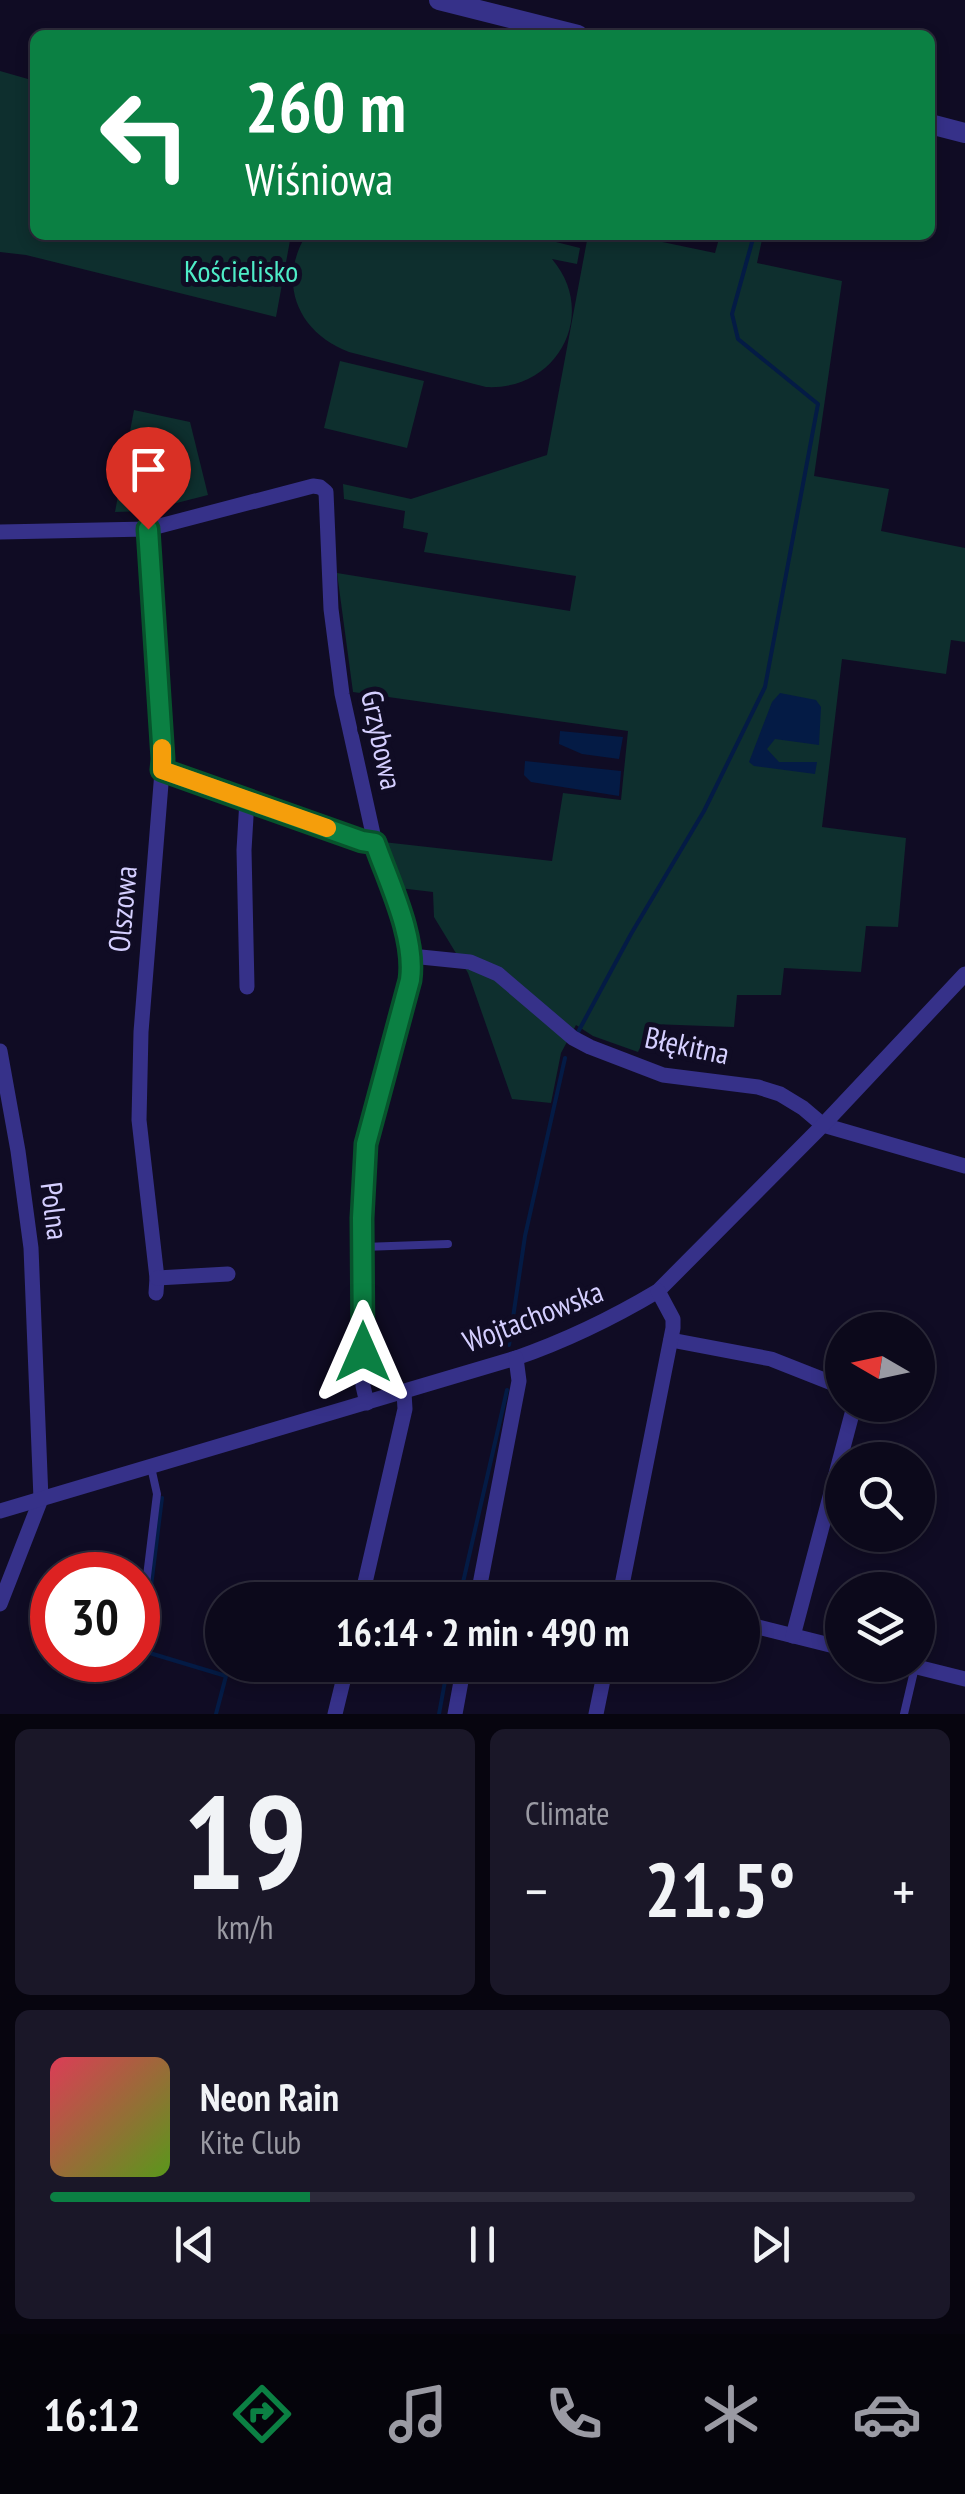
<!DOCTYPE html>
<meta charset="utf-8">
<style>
:root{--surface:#0c091b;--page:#1a1728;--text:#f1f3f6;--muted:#9a9aa3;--line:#2c2a3a;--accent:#0b8043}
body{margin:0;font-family:"PT Sans Narrow",sans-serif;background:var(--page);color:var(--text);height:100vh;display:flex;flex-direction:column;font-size:38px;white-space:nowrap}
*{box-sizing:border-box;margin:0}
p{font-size:32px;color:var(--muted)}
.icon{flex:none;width:55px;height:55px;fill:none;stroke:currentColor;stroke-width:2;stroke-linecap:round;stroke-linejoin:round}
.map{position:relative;height:1714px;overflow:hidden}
.panel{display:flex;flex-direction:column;gap:15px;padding:15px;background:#07050f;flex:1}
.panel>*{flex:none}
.guide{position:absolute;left:30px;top:30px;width:905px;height:210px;border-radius:15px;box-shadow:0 5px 15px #0003,0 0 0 2px var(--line);background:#0b8043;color:#fff;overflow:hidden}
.needle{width:65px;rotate:279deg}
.buttons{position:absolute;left:825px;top:1312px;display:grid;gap:20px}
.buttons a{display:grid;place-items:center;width:110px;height:110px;border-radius:50%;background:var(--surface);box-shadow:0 5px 15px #0003,0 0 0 2px var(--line);font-size:50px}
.speed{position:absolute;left:30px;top:1552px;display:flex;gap:20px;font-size:50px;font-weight:700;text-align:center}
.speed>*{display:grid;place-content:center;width:130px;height:130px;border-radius:50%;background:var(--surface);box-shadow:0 5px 15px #0003,0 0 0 2px var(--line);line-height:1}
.speed .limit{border:15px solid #d22;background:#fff;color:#111}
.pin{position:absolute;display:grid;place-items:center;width:85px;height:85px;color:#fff;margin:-102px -42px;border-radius:50% 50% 50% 0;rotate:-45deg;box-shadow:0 0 10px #0007}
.pin .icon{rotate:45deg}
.me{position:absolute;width:110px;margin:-55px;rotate:0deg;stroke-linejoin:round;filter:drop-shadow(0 0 8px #0008)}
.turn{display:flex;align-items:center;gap:35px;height:210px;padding:0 50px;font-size:45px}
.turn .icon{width:130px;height:130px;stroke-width:2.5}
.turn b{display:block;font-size:70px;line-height:85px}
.big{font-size:75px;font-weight:700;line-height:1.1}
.panel .card{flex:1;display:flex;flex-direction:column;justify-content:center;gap:15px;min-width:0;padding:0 35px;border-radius:15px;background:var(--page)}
.panel .dial{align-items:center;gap:0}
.dial b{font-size:130px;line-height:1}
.song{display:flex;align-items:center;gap:30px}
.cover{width:120px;height:120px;border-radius:15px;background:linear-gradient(135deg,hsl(350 70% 55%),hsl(90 70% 35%))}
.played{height:10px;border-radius:5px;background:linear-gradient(90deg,var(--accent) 30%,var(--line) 30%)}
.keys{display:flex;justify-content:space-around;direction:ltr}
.heat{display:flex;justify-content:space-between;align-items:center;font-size:55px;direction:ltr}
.panel .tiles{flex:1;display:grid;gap:15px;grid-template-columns:1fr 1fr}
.card:last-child{grid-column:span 2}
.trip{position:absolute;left:205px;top:1582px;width:555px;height:100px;border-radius:50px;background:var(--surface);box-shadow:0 5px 15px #0003,0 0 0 2px var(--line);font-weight:700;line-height:100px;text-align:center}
.tabs{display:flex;height:160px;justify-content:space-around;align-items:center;background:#05040b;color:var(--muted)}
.tabs .icon{width:70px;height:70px}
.tabs .active{color:var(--accent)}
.tabs b{font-size:45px;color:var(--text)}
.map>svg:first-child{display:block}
.green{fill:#0e2f2e}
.water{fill:#041b45}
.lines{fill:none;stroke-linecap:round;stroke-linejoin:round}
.stream{stroke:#041b45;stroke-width:4}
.service{stroke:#363189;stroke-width:8}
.minor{stroke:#363189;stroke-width:15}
.tertiary{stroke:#363189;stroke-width:20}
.route-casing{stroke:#07532c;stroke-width:25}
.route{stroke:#0b8043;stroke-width:18}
.slow{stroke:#f59e0b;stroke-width:18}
.labels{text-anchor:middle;stroke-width:10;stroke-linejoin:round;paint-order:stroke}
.park-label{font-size:30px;fill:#4eecc7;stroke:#100c24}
.street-label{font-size:30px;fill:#d5cfff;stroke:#100c24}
</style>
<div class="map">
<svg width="965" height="1714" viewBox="0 0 965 1714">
<rect width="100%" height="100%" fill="#100c24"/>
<g class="green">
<path d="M0,71L35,81V235H291L276,317L26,255L0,252Z"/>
<path d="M306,235H528L580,248L577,264L552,259C599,314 557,391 486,387L349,352C298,333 277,283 306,235Z"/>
<path d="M588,235H629L715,253L720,235H763L757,263L842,281L814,476L889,489L881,531L965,548V642L951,640L946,674L842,659L822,827L906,838L898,927L866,926L861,972L784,968L781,995H737L734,1027L651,1024L638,1052L593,1036L576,1025L561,1053L551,1103L512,1099L468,973L434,917L433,892L399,888L383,842L552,861L563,793L621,800L628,731L353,692L337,573L570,611L576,576L424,552L428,533L403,528L405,511L344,499L343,484L411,499L547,455Z"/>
<path d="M340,361L424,381L407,448L324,428Z"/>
<path d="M134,410L190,422L208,495L145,511L115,512Z"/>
</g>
<g class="water">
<path d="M780,693L816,700L821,707L819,745L775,739L767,749L779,762H817L815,774L754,766L749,762L772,702Z"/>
<path d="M560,731L623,737L619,759L582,754L559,744Z"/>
<path d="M525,761L621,771L619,796L531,782L524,775Z"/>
</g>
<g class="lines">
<g class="stream">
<path d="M577,1034L631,934L704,811L765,687L818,404L738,339L732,314L754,235"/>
<path d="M509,1345L525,1236L565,1058"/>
<path d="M162,1498L143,1651L226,1676L216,1714"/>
<path d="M459,1600L507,1390"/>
<path d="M439,1714L448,1665"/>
</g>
<g class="service">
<path d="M363,1247L448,1244"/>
<path d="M143,1609L157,1494L151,1467"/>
<path d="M904,1714L915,1667"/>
</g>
<g class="minor">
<path d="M148,529L163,759L141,1032L139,1120L157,1278L156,1293"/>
<path d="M0,532L148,529L313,486L320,487L326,492L331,609L342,694L375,843L407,938L412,969L407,998L366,1143L363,1218V1386L367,1403"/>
<path d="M161,770L362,841L375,843"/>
<path d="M247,800L244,850L247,987"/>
<path d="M411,956L470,962L498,974L573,1038L590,1047L663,1075L758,1087L780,1094L803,1108L823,1125L965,1166"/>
<path d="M0,1051L18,1151L31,1248L41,1499L0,1604"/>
<path d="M157,1278L228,1274"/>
<path d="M671,1340L771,1359L842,1387"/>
<path d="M0,1511L516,1358C568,1340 611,1319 658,1291L823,1125L965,974"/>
<path d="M621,1594L647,1600"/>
<path d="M361,1600L405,1409L404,1393"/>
<path d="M477,1600L519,1381L516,1358"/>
<path d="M619,1600L673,1328V1319L658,1291"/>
<path d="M742,1623L842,1648"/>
<path d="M793,1636L853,1410L852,1405"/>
<path d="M909,1665L965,1679"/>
<path d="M335,1714L347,1665"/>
<path d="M455,1714L464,1665"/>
<path d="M596,1714L606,1665"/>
</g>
<g class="tertiary">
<path d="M439,0L578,35"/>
<path d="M930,124L965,133"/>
</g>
</g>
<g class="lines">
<defs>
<path id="route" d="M148,529L163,759L162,770L362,841L375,843C389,883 416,937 410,980L366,1144L362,1218L363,1352"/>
</defs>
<use href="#route" class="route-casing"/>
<use href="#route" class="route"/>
<path class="slow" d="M162,748V770L327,828"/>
</g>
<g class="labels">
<g class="park-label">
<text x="241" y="282">Kościelisko</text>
</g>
<g class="street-label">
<text transform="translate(381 740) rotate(78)" y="10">Grzybowa</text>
<text transform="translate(123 909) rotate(-85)" y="10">Olszowa</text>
<text transform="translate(687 1046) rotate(12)" y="10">Błękitna</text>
<text transform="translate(54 1211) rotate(83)" y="10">Polna</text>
<text transform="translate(533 1317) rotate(-21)" y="10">Wojtachowska</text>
</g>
</g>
</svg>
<div class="buttons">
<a><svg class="needle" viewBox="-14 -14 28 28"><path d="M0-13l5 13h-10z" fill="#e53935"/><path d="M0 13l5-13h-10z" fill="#9a9aa3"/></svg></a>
<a><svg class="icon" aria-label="search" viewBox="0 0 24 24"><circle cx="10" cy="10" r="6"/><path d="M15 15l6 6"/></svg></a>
<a><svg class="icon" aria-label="layers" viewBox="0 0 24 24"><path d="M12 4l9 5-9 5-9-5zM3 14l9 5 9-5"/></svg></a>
</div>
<div class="speed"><div class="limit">30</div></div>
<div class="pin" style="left:148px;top:529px;background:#d93025"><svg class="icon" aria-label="arrive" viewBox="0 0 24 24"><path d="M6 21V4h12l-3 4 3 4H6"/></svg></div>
<svg class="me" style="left:363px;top:1352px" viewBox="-20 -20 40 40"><path d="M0-17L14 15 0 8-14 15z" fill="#0b8043" stroke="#fff" stroke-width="4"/></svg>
<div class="trip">16:14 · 2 min · 490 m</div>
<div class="guide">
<div class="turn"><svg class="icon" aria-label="left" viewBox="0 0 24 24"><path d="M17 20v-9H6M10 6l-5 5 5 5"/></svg><div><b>260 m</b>Wiśniowa</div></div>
</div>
</div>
<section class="panel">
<div class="tiles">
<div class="card dial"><b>19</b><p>km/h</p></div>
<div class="card"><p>Climate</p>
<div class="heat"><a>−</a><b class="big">21.5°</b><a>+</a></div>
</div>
<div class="card">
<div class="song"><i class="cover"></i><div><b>Neon Rain</b><p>Kite Club</p></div></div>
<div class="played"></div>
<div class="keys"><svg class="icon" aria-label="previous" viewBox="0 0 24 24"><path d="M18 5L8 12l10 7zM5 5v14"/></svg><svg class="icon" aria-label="pause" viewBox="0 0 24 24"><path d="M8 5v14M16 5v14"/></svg><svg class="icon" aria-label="next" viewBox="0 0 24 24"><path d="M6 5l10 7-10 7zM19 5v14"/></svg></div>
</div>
</div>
</section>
<nav class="tabs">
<b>16:12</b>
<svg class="icon active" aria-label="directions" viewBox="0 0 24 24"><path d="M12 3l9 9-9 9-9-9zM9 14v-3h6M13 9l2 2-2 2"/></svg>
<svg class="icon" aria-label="music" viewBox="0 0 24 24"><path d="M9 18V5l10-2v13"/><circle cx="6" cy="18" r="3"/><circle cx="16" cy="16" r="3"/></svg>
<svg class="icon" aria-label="phone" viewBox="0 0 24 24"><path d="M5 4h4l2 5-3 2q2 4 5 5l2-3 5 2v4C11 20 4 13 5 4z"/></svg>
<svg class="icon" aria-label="climate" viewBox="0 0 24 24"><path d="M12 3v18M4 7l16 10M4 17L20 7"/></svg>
<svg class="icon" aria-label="car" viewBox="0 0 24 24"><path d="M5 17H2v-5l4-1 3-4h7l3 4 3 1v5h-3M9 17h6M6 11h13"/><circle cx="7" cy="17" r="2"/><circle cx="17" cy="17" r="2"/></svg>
</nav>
